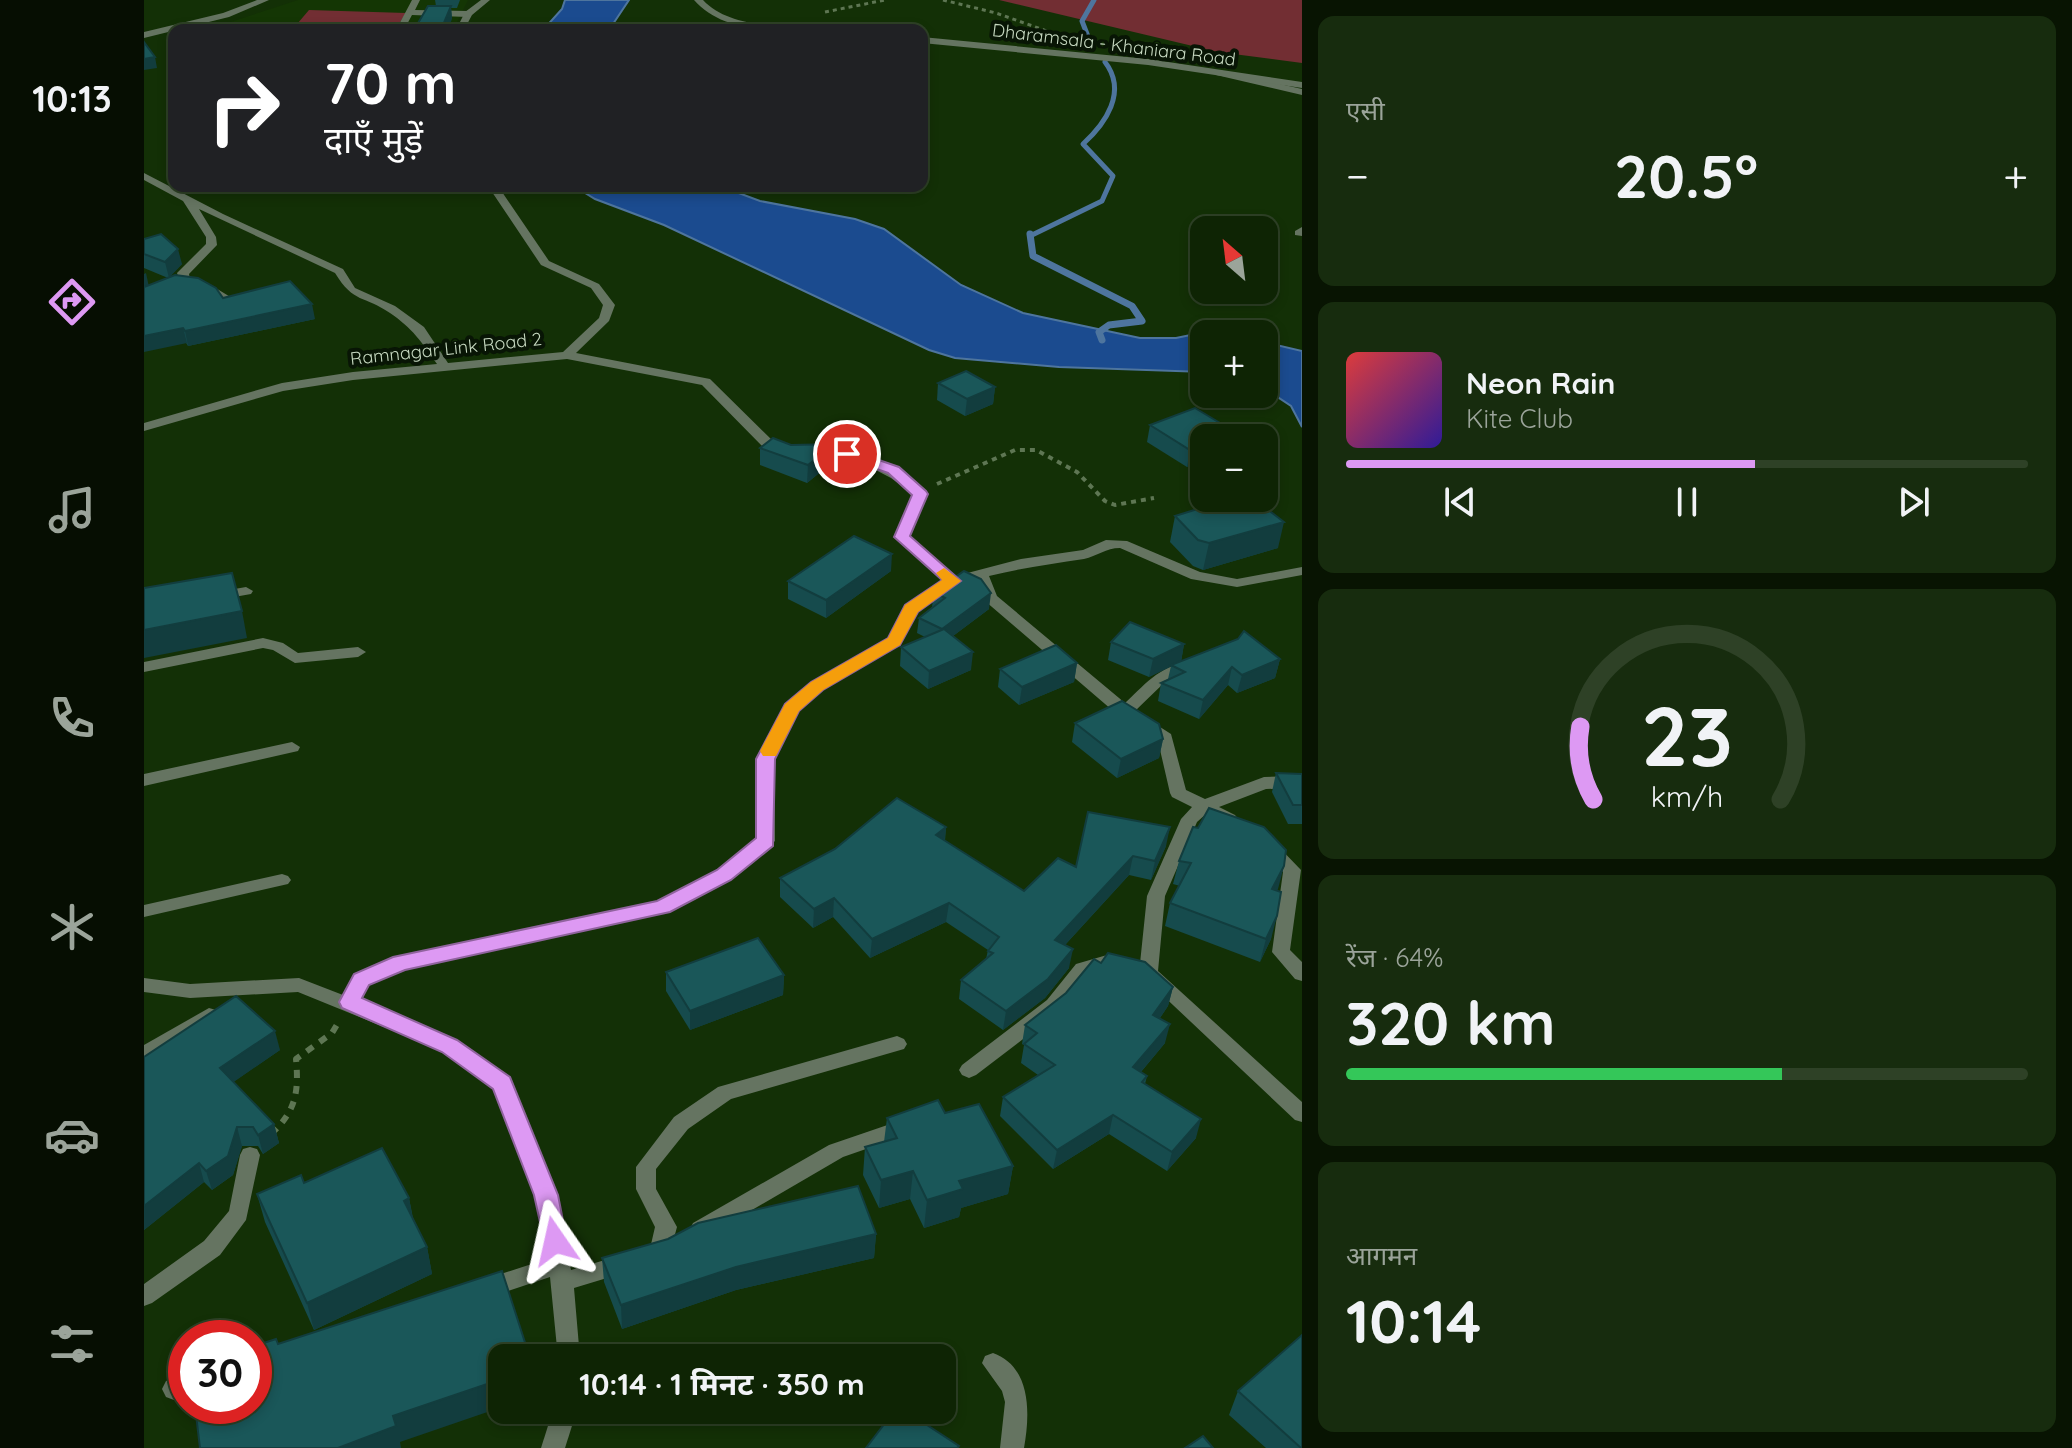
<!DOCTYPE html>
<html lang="hi">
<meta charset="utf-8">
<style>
:root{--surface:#0e2404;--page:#172c0e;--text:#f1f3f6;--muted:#9ba49a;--line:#2e4126;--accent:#dd99f3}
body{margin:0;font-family:Quicksand,"Noto Sans Devanagari",sans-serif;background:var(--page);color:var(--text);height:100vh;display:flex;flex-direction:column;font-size:30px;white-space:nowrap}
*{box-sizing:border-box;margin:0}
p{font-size:26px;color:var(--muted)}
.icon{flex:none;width:44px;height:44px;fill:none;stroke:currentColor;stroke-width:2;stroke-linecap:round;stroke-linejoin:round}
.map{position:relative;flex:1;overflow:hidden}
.drawer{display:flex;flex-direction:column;gap:16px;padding:16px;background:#081402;width:770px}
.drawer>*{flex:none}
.guide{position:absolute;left:24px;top:24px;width:760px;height:168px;border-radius:16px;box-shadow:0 4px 12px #0003,0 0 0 2px var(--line);background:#202124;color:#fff;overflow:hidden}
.needle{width:52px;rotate:332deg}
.controls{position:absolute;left:1046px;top:216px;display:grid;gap:16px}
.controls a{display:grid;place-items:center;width:88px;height:88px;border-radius:16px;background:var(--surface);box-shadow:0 4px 12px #0003,0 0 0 2px var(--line);font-size:40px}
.speed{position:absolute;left:24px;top:1320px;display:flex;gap:16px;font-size:40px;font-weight:700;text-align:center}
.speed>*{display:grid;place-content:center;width:104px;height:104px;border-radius:50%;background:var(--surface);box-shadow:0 4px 12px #0003,0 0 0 2px var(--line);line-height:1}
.speed .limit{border:12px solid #d22;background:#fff;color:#111}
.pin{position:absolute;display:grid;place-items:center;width:68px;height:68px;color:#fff;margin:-34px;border:4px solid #fff;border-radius:50%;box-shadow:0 2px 8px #0007}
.me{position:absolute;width:88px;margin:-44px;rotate:349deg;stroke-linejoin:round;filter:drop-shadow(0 0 6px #0008)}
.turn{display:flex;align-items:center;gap:28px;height:168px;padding:0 24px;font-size:36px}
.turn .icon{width:104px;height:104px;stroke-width:2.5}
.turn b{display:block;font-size:56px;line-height:68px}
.big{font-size:60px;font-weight:700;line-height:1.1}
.drawer .card{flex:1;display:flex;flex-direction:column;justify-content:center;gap:12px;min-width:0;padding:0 28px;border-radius:16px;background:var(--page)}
.drawer .dial{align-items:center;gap:0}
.dial svg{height:208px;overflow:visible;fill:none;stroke:var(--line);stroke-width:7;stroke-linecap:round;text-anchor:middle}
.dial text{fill:var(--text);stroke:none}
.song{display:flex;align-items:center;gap:24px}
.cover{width:96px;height:96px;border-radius:12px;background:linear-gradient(135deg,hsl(0 70% 55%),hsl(250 70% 35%))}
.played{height:8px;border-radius:4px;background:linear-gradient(90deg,var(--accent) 60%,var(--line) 60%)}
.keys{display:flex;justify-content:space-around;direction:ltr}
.heat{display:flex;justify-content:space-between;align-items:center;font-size:44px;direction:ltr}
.charge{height:12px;border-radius:6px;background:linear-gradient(90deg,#34c759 64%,var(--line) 0)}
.trip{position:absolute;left:344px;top:1344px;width:468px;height:80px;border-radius:16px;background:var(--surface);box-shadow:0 4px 12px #0003,0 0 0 2px var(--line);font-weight:700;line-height:80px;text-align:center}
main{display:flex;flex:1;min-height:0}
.dock{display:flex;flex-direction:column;width:144px;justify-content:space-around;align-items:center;background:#060e02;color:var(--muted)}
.dock .icon{width:56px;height:56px}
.dock .active{color:var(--accent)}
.dock b{font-size:36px;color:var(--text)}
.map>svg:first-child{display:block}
.built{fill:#143604}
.green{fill:#722e33}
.water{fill:#1b4b8f;stroke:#4e759e;stroke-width:2}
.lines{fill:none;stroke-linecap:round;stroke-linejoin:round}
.stream-far1{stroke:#4e759e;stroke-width:5}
.stream{stroke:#4e759e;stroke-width:7}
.path-far2{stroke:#5e7653;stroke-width:3;stroke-dasharray:4 4;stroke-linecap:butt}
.path-far1{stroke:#5e7653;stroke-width:4;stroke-dasharray:5 5;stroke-linecap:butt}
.path{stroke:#5e7653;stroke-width:6;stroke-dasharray:8 8;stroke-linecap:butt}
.service{fill:#657461;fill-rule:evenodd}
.minor{fill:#657461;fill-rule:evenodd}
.tertiary{fill:#657461;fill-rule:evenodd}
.wall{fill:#164b4d}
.shaded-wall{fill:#123d3e}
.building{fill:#1a5759;stroke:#123d3e;stroke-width:2}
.route{fill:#dd99f3;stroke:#90639e;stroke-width:2}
.slow{fill:#f59e0b}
.labels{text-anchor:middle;stroke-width:8;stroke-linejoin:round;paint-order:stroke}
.far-street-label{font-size:18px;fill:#c6d8c0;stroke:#081505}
</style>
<main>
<nav class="dock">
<b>10:13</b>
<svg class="icon active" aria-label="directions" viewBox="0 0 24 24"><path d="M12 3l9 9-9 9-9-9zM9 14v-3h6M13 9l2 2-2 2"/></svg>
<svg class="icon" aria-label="music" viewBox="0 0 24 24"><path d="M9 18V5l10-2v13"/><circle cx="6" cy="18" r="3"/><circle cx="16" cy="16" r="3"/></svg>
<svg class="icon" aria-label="phone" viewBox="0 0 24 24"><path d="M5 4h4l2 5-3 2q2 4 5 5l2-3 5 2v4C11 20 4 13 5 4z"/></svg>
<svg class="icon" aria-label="climate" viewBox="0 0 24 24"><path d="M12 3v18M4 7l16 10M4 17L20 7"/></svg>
<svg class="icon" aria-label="car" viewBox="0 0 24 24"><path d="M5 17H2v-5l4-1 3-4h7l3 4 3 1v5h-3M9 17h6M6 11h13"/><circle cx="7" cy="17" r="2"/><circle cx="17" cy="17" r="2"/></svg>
<svg class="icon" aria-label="filters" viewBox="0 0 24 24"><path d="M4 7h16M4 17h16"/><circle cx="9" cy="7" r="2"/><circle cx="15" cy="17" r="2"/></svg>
</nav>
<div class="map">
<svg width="1158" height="1448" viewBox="0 0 1158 1448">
<rect width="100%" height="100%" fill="#133006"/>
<path class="built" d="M154,0H324L309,30H62Z"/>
<g class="green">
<path d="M855,0H1158V63L1074,52Z"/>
<path d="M165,10L262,13L251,30H148Z"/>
</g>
<g class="water">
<path d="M421,0H485L465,30H399L418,9Z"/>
<path d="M430,186H576L616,201L711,219L740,229L817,285L879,313L996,338H1032L1066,331L1080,334H1060V372L915,367L811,358L785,350L520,225L451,199Z"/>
<path d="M1120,342L1158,351V427L1147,406L1120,388Z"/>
</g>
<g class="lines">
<g class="stream-far1">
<path d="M948,47L938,21L950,0"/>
<path d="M886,236L958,201L969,176L939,144C961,124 984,92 961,62"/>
</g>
<path class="stream" d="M886,234L889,256L988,306L998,321L965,325L955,332L958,340"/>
<g class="path-far2">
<path d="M799,0L852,13L914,35"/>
<path d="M681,12L741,0"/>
</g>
<path class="path-far1" d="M793,484L871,450H892L933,472L961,501L971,505L1010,498"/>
<path class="path" d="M127,1134C152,1111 155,1092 152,1059L188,1033L194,1023"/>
<g class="service">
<path d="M268,0H276L271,10L324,11L328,14L324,17L268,15L260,30H252Z"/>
<path d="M102,587L109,591L107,594L73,600L66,596L68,593Z"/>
<path d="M849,1353C888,1367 886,1415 880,1448H856L861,1402L858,1391L838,1363L841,1356Z"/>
</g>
<g class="minor">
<path d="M337,0H346L328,15L320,30H312L321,12Z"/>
<path d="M1075,70L1158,89V95L1072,75V71Z"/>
<path d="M0,173L79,214L199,269L211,288L251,306L280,327L304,363L419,352L455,318L459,305L447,288L397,265L344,186H354L405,261L455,284L471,305L465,321L432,353L566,379L629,441L646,451L639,455L619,447L558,385L423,359L209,380L139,391L0,431V423L138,383L209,372L293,364C278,342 268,328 246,313C220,295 210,304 191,273L55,209L72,237L73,245L45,274L46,280L65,284L93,301L83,303L58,289L37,285L33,273L62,244V237L39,201L0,180Z"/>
<path d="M1158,227V236L1151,235V231Z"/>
<path d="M669,451C714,451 747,463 782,491L784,494L765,536L812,576L877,559L939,550L962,540L983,541L1056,572L1093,579L1158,567V575L1093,587L1047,579L976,548C962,548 953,556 940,559C908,564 877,568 845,576L853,596L981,703C998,687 1022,659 1048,664L1051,667L1048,670L1022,681L991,711L1027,734L1042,790L1061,799L1120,777L1158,776V788L1122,789L1075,807L1091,815L1094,819L1091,823H1079L1062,814L1053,822L1021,896L1014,971L1158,1102V1122L1151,1120L995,973L1003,896L1037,819L1048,807L1028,797L1026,793L1014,741L975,716L841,601L832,580L813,584L773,612L755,644L679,689L655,711L630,759L631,841L586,879L524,912L260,969L224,985L215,1001L313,1041L365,1077L412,1195L427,1270L478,1255L486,1257L489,1264L486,1271L430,1288L436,1358H414L406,1277L340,1299L332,1296L329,1289L332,1282L403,1259L392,1195L350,1088L299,1051L154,992L46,998L0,992V978L46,984L155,978L199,995L210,975L249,958L513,902L574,871L613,839L614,759L642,704L667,683L744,638L762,606L800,580L751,537L770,495L747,478L722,465L701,460L664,458V452Z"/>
<path d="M119,638L139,643L154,653L214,647L222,652L214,657L151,663L129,650L119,648L0,672V662Z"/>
<path d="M148,742L156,747L154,751L0,786V774Z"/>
<path d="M1126,842L1132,844L1157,870L1146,950L1158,962V981L1151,979L1128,952L1139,872L1117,848L1120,844Z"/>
<path d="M138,874L144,876L147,880L144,884L0,917V905Z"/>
<path d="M963,955L970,957L972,962L970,967L945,974L917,1010L832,1075L825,1078L818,1075L815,1070L818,1065L903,1000L932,964Z"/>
<path d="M65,1008L72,1010L75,1015L72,1020L0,1063V1045Z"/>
<path d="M753,1036L760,1039L763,1044L760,1049L587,1099L544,1129L512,1169V1189L533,1227L524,1260L516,1262L508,1260L505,1253L511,1227L492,1189V1167L530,1117L574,1087Z"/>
<path d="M761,1119L768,1121L771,1127L768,1133L699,1157L565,1235L557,1238L549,1235L546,1229L549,1223L685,1145Z"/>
<path d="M106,1147L113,1149L116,1155L102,1220L76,1255L8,1303L0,1306V1284L60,1241L85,1211L96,1155L99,1149Z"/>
<path d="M42,1374V1396L30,1400L22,1397L18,1389L22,1381Z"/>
<path d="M409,1410H433L421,1448H397Z"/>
</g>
<g class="tertiary">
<path d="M113,0H125L85,17L0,38V32L79,13Z"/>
<path d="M550,0H559C587,30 641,25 680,27L684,30C641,30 581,36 550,0Z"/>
<path d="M778,37L1004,59L1158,82V88L1004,65L778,43Z"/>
</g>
</g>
<g class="wall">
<path d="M291,0H316L313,8H307L308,19L292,6Z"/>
<path d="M0,239L38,264L25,277L79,298L171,319L44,346L5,285L24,278L0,268Z"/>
<path d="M794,383L851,387L849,404L821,416L793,400Z"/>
<path d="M1006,425L1060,438V460L1043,467L1003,442Z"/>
<path d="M616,448L690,461L663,483L616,465Z"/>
<path d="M1031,516L1134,548L1059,570L1049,566L1026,542Z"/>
<path d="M747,571L682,618L644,599V581Z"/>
<path d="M790,592L845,609L809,636L827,670L784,689L756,666L757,647L781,637L773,633L775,618L788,607Z"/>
<path d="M967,642L1040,644L1037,662L1136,659L1131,678L1093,693L1084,685L1055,719L1014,701L1017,683L1024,679L1027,666L1005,677L964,660Z"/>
<path d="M933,663L930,682L875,705L854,687L856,669Z"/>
<path d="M931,723L1019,739L1015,758L973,778L928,742Z"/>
<path d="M1132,773L1158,774V824H1144L1128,792Z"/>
<path d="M802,827L801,841L880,891L932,867L1022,846L1007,880L985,875L921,945L925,968L901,998L859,1030L815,999L817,980L842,959L844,950L802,922L726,958L689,917L669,928L636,897V878Z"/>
<path d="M1049,827L1133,891L1127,939L1116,962L1021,926L1026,903L1036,886L1029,884L1035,861Z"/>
<path d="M957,963L1029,987L1024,1006L1016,1018L1021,1043L997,1072L1003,1076L1001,1084L1052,1138L1023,1171L965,1134L909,1169L856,1116L859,1097L894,1075L877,1063L880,1045L878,1044L881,1025L922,993Z"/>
<path d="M522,972L640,975L639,995L546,1030L522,991Z"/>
<path d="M136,1050L89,1082L130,1124L135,1143L119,1154L114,1146H98L89,1175L68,1190L60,1182L0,1230V1057Z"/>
<path d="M801,1113L869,1166L864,1194L817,1208L815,1217L780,1228L766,1199L735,1208L719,1175L721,1147L740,1142L743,1118Z"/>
<path d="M160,1183L265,1198L269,1218L283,1247L288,1274L170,1330L121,1222L113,1194Z"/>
<path d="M732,1234L730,1258L592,1290L478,1329L460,1282L458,1258Z"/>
<path d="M1094,1391L1158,1448H1122L1085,1415Z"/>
</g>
<g class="shaded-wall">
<path d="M307,6L308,19L304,30H297Z"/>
<path d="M11,57L13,68L0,70V59Z"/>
<path d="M34,249L38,264L25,278L21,262Z"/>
<path d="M2,273L5,287L0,291V274Z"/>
<path d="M168,304L171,319L44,346L41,331Z"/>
<path d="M39,328L43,343L0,352V336Z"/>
<path d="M851,387L849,404L821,416L823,399Z"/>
<path d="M1091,432L1090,438H1075Z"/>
<path d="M691,444L690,461L663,483L664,465Z"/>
<path d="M1060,444V460L1043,467L1046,450Z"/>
<path d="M1140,522L1134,548L1059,570L1065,543Z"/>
<path d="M748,554L747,571L682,618V600Z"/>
<path d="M847,593L845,609L797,645L798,629Z"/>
<path d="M98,611L103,638L0,658V630Z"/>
<path d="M1040,644L1037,662L1005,677L1009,659Z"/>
<path d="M829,652L827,670L784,689L785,671Z"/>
<path d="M1136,659L1131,678L1093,693L1098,675Z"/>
<path d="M933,663L930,682L875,705L878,687Z"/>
<path d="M1088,667L1084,685L1055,719L1059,700Z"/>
<path d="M1019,739L1015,758L973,778L977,759Z"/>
<path d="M802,827L800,846L792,835Z"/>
<path d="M1026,827L1022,846L1007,880L1011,861Z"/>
<path d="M989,856L985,875L908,959L911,940Z"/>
<path d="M1140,866L1134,889L1122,913L1128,889Z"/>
<path d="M690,898L689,917L669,928L670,909Z"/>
<path d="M805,903L802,922L726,958L728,939Z"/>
<path d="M1133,916L1127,939L1116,962L1122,939Z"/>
<path d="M929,949L925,968L901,998L859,1030L862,1011Z"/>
<path d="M640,975L639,995L546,1030V1011Z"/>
<path d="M1029,987L1024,1006L1005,1034L1009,1015Z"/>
<path d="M1026,1024L1021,1043L985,1086L989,1067Z"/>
<path d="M131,1031L136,1050L81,1088L76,1068Z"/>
<path d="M969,1115L965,1134L909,1169L913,1150Z"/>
<path d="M1057,1119L1052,1138L1023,1171L1028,1152Z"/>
<path d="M130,1124L135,1143L119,1154L114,1135Z"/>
<path d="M93,1127L98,1146L89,1175L68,1190L62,1171Z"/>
<path d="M55,1163L60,1182L0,1230V1206Z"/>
<path d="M869,1166L864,1194L817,1208L815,1217L780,1228L783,1200L815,1181Z"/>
<path d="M769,1171L766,1199L735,1208L737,1180Z"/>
<path d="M265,1198L270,1226L260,1201Z"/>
<path d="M732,1234L730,1258L592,1290L478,1329L477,1305L592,1267Z"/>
<path d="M283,1247L288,1274L170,1330L163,1303Z"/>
<path d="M358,1379V1407L256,1442L257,1448H194L249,1416Z"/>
</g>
<g class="building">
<path d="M284,6H307L297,30H270Z"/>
<path d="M0,42L11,57L0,59Z"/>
<path d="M17,234L34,249L21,262L0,254V239Z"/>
<path d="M31,275L54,278L72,288L79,298L146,281L168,304L41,331L39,328L0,336V287Z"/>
<path d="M822,371L851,387L823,399L794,383Z"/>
<path d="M1051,408L1091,432L1075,438H1060V444L1046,450L1006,425Z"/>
<path d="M629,438L647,445L691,444L664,465L616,448Z"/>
<path d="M1089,498H1109L1140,522L1065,543L1054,540L1031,516Z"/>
<path d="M710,536L748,554L682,600L644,581Z"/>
<path d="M820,571L837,579L847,593L798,629L775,618L801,598L790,592Z"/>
<path d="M88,573L98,611L0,630V588Z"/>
<path d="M986,622L1040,644L1009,659L967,642Z"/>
<path d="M800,629L829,652L785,671L757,647Z"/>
<path d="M1100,631L1136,659L1098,675L1088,667L1059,700L1017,683L1041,672L1027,665L1094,639Z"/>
<path d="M912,645L933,663L878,687L856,669Z"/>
<path d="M978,701L1015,724L1019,739L977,759L931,723Z"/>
<path d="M1132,773L1158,774V805H1149Z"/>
<path d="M753,798L802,827L792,835L880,891L914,858L932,867L944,812L1026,827L1011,861L989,856L911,940L929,949L904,979L862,1011L817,980L849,953L844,951L855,937L805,903L728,939L690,898L670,909L636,878L691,849Z"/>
<path d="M1065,808L1120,827L1142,850L1140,866L1128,889L1137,892L1133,916L1122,939L1026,903L1047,863L1035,861L1049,827L1054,828Z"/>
<path d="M614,938L640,975L546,1011L522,972Z"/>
<path d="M964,953L1001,962L1029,987L1009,1015L1026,1024L989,1067L1003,1076L998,1082L1057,1119L1028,1152L969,1115L913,1150L859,1097L911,1065L880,1044L893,1033L881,1025L922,993L950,959L957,963Z"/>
<path d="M92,996L131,1031L76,1068L130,1124L114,1135L109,1127H93L84,1156L62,1171L55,1163L0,1206V1057Z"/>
<path d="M794,1100L801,1113L835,1104L869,1166L815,1181L819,1189L783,1200L769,1171L737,1180L721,1147L753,1138L743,1118Z"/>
<path d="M238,1148L265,1198L260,1201L283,1247L163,1303L113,1194L157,1175L160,1183Z"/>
<path d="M714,1186L732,1234L592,1267L477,1305L458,1258L524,1239L554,1223Z"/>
<path d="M358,1271L386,1358H358V1379L249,1416L252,1426L194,1448H56L51,1406H110V1346L132,1339L134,1344Z"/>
<path d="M1158,1335V1448H1157L1094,1391Z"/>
<path d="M751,1410H760L815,1446L813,1448H722Z"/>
<path d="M1059,1436L1069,1448H1041Z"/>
</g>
<path class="route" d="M703,449L755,467L782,491L784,494L766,536L817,581L774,612L756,645L679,690L655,711L631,759L629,846L587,880L526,912L261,970L225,985L218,998L313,1040L366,1077L414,1195L423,1241L419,1249L411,1252L402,1249L390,1195L349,1089L298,1052L198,1008L195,1002L210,974L249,957L513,901L573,870L612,838V759L641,704L667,682L744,638L761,605L798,580L750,537L768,495L744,473L698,457V451Z"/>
<path class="slow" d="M800,568L817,581L774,612L756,645L679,690L655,711L632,756H619L616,751L641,704L667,682L744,638L761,605L798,580L792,573Z"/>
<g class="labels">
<g class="far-street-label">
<text transform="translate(970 45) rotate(7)" y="6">Dharamsala - Khaniara Road</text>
<text transform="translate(302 349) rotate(-6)" y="6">Ramnagar Link Road 2</text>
</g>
</g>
</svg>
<div class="controls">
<a><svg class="needle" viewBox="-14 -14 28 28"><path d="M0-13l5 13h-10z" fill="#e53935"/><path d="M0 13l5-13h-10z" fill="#9ba49a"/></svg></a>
<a>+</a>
<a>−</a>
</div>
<div class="speed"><div class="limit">30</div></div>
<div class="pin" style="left:703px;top:454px;background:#d93025"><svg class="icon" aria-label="arrive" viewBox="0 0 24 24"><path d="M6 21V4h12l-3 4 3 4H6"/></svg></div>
<svg class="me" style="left:411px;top:1241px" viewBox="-20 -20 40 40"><path d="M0-17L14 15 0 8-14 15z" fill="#dd99f3" stroke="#fff" stroke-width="4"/></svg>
<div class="trip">10:14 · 1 मिनट · 350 m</div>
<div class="guide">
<div class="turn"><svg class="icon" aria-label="right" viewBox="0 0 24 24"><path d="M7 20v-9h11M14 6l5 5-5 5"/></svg><div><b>70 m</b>दाएँ मुड़ें</div></div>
</div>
</div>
<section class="drawer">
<div class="card"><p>एसी</p>
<div class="heat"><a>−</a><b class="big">20.5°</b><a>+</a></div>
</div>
<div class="card">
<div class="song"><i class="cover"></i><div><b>Neon Rain</b><p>Kite Club</p></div></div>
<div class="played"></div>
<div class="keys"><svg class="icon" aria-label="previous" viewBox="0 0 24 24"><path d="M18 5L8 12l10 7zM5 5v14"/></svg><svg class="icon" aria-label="pause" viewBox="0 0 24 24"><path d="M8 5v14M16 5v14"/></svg><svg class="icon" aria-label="next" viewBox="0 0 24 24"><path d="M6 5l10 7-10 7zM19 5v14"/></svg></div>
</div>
<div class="card dial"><svg viewBox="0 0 100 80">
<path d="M14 69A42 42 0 1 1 86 69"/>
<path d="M14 69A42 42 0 0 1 9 41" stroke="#dd99f3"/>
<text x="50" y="56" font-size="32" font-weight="700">23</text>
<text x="50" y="72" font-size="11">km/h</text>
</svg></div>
<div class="card"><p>रेंज · 64%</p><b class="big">320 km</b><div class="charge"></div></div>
<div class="card"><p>आगमन</p><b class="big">10:14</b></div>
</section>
</main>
